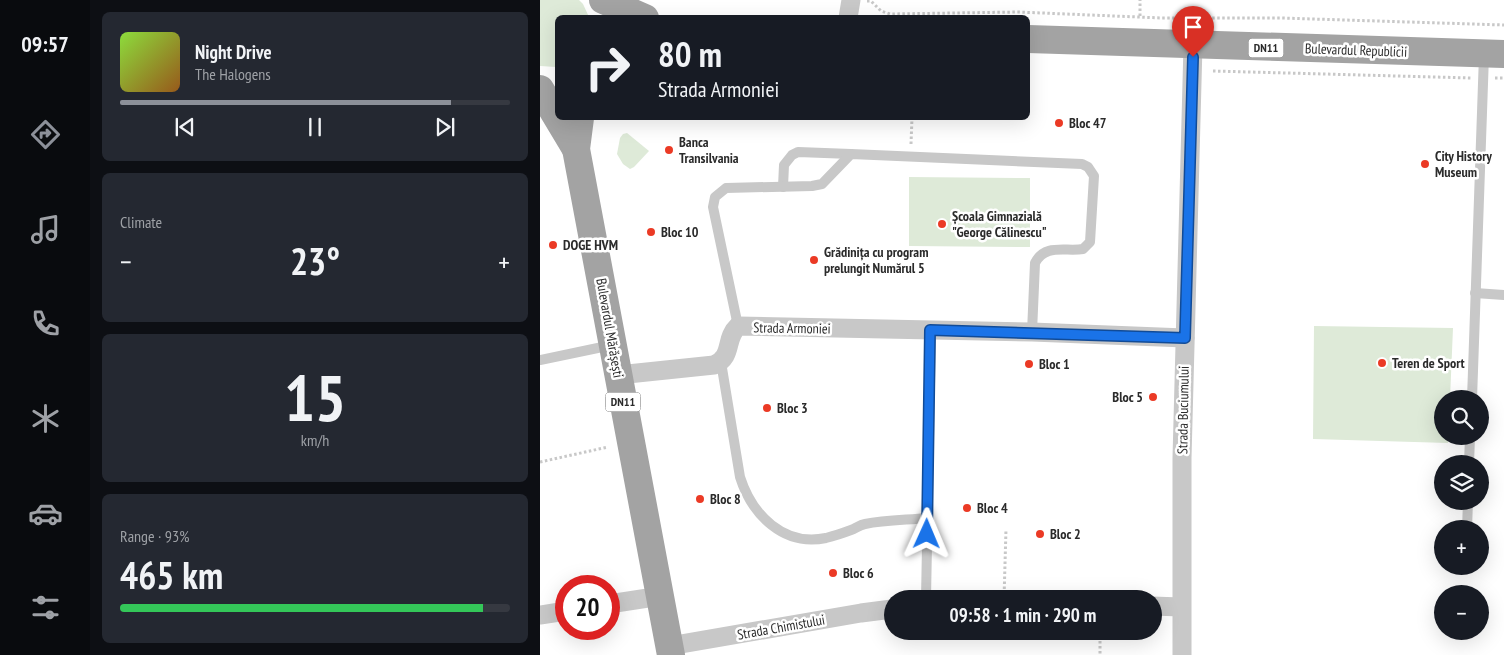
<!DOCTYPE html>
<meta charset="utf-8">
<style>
:root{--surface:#171b24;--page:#242831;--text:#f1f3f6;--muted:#9ea1a6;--line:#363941;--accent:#8c9099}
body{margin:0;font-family:"PT Sans Narrow",sans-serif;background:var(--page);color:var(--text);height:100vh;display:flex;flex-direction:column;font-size:19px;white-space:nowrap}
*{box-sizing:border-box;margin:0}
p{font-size:16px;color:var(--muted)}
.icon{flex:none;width:28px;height:28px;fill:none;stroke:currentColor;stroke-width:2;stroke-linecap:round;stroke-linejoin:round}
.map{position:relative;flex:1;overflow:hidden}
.panel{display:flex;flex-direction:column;gap:12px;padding:12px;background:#0d0f14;width:450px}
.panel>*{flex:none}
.hud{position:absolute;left:15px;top:15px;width:475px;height:105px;border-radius:8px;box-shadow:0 5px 20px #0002;background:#171b24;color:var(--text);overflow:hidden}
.fabs{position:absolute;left:894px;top:390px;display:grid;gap:10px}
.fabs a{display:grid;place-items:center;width:55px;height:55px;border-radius:50%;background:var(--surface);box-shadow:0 5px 20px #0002;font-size:25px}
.speed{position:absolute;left:15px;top:575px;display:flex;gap:10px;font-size:25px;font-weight:700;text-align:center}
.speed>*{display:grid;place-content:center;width:65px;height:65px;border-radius:50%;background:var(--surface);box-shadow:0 5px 20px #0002;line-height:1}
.speed .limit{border:8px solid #d22;background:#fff;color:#111}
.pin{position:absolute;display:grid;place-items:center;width:42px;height:42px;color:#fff;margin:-51px -21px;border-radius:50% 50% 50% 0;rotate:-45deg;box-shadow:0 0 5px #0007}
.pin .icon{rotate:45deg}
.me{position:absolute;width:55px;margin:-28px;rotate:1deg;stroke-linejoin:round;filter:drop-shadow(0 0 4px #0008)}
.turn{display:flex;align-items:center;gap:18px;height:105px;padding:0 20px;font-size:22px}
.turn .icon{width:65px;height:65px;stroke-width:2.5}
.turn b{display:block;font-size:35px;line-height:42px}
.big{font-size:38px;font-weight:800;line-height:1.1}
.panel .tile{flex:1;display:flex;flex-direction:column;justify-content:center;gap:8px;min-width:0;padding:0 18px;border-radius:8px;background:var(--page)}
.panel .dial{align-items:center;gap:0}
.dial b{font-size:65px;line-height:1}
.song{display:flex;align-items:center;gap:15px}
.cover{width:60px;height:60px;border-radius:8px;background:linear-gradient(135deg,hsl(90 70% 55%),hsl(30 70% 35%))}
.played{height:5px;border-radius:2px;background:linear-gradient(90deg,var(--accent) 85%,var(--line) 85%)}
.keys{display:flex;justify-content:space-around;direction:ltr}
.heat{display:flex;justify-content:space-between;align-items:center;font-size:28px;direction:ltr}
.charge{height:8px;border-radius:4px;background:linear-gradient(90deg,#34c759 93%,var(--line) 0)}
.trip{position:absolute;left:344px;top:590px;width:278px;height:50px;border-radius:25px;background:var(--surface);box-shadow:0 5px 20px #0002;font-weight:800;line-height:50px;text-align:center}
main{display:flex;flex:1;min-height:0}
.menu{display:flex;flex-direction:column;width:90px;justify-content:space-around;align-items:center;background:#090b0e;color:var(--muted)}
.menu .icon{width:35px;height:35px}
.menu .active{color:var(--accent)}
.menu b{font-size:22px;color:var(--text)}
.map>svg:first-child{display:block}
.green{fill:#deead8}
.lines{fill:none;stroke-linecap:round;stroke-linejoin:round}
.path{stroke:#c8c8c8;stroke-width:3;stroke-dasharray:2.5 2.5;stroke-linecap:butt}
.lane{stroke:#c8c8c8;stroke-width:10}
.street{stroke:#c8c8c8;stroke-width:19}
.primary{stroke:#a3a3a3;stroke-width:28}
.route-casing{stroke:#114b97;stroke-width:12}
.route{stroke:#1a73e8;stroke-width:9}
.poi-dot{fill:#eb3a25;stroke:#fff;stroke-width:2}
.labels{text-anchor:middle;stroke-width:5;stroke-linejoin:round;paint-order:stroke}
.shield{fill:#fff;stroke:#6b6b6b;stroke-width:1}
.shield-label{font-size:12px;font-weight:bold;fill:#2b2b2b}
.street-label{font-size:14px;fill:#2b2b2b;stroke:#fff}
.poi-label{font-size:14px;font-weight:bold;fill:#2b2b2b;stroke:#fff;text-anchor:start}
</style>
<main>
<nav class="menu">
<b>09:57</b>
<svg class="icon active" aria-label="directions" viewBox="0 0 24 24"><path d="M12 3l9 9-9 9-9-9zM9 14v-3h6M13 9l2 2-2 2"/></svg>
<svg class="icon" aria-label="music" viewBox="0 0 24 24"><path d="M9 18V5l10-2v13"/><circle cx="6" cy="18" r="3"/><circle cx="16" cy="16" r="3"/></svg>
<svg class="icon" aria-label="phone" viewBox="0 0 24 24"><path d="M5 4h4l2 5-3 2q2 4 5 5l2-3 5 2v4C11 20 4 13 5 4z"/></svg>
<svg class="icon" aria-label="climate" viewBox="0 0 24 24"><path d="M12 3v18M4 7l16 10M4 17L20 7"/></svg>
<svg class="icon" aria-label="car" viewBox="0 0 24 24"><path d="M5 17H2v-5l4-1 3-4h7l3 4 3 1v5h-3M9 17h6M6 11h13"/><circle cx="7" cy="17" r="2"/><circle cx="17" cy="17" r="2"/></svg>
<svg class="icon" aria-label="filters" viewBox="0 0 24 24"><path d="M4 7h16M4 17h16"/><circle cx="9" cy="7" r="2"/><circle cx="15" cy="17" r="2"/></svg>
</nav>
<section class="panel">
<div class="tile">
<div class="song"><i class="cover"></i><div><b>Night Drive</b><p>The Halogens</p></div></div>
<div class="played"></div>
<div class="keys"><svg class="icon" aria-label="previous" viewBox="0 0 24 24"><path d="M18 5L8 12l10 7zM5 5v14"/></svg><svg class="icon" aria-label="pause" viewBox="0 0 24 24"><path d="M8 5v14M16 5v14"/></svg><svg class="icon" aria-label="next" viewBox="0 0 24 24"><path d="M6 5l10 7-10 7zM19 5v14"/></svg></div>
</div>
<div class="tile"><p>Climate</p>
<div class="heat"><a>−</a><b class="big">23°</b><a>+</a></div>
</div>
<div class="tile dial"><b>15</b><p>km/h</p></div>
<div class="tile"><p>Range · 93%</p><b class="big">465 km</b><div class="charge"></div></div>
</section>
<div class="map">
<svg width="964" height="655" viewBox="0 0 964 655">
<rect width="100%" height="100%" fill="#fff"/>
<g class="green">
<path d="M0,0H39L43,4L49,17L18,18V66L16,67L0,66Z"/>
<path d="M87,133L109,151L94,167L90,169L83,164L77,154L80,138L83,134Z"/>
<path d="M369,177L490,178V247L369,246Z"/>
<path d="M774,326L913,328L910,399H902V436H908V443L773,439Z"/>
</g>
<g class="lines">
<g class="path">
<path d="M327,1H331L341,11L350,14L478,12L622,18H741L964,25"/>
<path d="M600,16V0"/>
<path d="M673,71L931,78"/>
<path d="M955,78H964"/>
<path d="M371,144L372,118"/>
<path d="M0,462L68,447"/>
<path d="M464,599L466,529"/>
<path d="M560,631V655"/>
</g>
<g class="lane">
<path d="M243,187L244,165L252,155L258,152L311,154"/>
<path d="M935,293L964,295"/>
<path d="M198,326L173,207L175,197L186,188L272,186L282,184L311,154L542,164L548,167L554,176L550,242L543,249C526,252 505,243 495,263L492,332"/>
<path d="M0,360L72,345"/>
<path d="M181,362L200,477C212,515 244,547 286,538C294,536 303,533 311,530C316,528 320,525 325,524C345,520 367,520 387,518"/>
<path d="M932,399L944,55"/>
<path d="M929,464L930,436"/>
<path d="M927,529L928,501"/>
<path d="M386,599L391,330"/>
</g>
<g class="street">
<path d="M308,18L311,0"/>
<path d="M78,375L174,365C194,356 184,339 198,326L492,332L645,338"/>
<path d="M69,604L121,596"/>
<path d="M612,606L641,607"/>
<path d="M0,615L26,611"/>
<path d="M129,646L321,613L352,609"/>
<path d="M642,655V458L653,45"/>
</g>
<g class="primary">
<path d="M63,0L105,18"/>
<path d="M488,39L964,54"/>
<path d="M0,89L36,149"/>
<path d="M40,118L36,149L131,655"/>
</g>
</g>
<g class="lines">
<defs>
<path id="route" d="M387,534L390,330L645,338L653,57"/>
</defs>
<use href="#route" class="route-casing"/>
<use href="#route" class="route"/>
</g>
<g class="poi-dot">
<circle cx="519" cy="123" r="5"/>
<circle cx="129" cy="150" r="5"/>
<circle cx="885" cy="164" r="5"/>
<circle cx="402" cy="224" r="5"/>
<circle cx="111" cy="232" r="5"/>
<circle cx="13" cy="245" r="5"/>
<circle cx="274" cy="260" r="5"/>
<circle cx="842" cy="363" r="5"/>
<circle cx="489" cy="364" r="5"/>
<circle cx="613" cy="397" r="5"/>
<circle cx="227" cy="408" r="5"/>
<circle cx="160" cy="499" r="5"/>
<circle cx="427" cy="508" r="5"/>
<circle cx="500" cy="534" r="5"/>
<circle cx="293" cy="573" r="5"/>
</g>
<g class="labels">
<g class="shield">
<rect x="708.5" y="38.5" width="35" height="19" rx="4"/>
<rect x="65.5" y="392.5" width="35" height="19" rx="4"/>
</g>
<g class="shield-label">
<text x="726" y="52">DN11</text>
<text x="83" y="406">DN11</text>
</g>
<g class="street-label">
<text transform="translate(816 50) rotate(2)" y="5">Bulevardul Republicii</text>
<text transform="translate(70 328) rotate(80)" y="5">Bulevardul Mărășești</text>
<text transform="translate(252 328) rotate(1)" y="5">Strada Armoniei</text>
<text transform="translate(643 410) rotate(-89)" y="5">Strada Buciumului</text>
<text transform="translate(241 627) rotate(-10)" y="5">Strada Chimistului</text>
</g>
<g class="poi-label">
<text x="529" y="128">Bloc 47</text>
<text x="139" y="147">Banca<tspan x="139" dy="16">Transilvania</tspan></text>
<text x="895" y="161">City History<tspan x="895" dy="16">Museum</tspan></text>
<text x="412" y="221">Școala Gimnazială<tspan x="412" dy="16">"George Călinescu"</tspan></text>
<text x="121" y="237">Bloc 10</text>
<text x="23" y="250">DOGE HVM</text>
<text x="284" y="257">Grădinița cu program<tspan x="284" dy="16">prelungit Numărul 5</tspan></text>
<text x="852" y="368">Teren de Sport</text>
<text x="499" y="369">Bloc 1</text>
<text x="603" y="402" text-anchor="end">Bloc 5</text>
<text x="237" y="413">Bloc 3</text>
<text x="170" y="504">Bloc 8</text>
<text x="437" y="513">Bloc 4</text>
<text x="510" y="539">Bloc 2</text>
<text x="303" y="578">Bloc 6</text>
</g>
</g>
</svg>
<div class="fabs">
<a><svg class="icon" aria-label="search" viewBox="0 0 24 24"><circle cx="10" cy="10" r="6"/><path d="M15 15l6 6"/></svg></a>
<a><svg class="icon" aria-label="layers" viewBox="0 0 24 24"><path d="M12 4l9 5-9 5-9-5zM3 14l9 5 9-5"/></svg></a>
<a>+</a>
<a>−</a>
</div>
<div class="speed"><div class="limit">20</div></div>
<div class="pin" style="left:653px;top:57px;background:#d93025"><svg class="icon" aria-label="arrive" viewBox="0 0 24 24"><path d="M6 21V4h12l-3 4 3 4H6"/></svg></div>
<svg class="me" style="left:387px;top:534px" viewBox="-20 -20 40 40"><path d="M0-17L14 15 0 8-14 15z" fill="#1a73e8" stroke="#fff" stroke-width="4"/></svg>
<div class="trip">09:58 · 1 min · 290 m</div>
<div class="hud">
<div class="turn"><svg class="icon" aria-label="right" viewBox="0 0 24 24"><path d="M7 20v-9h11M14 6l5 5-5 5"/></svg><div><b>80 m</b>Strada Armoniei</div></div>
</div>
</div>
</main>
